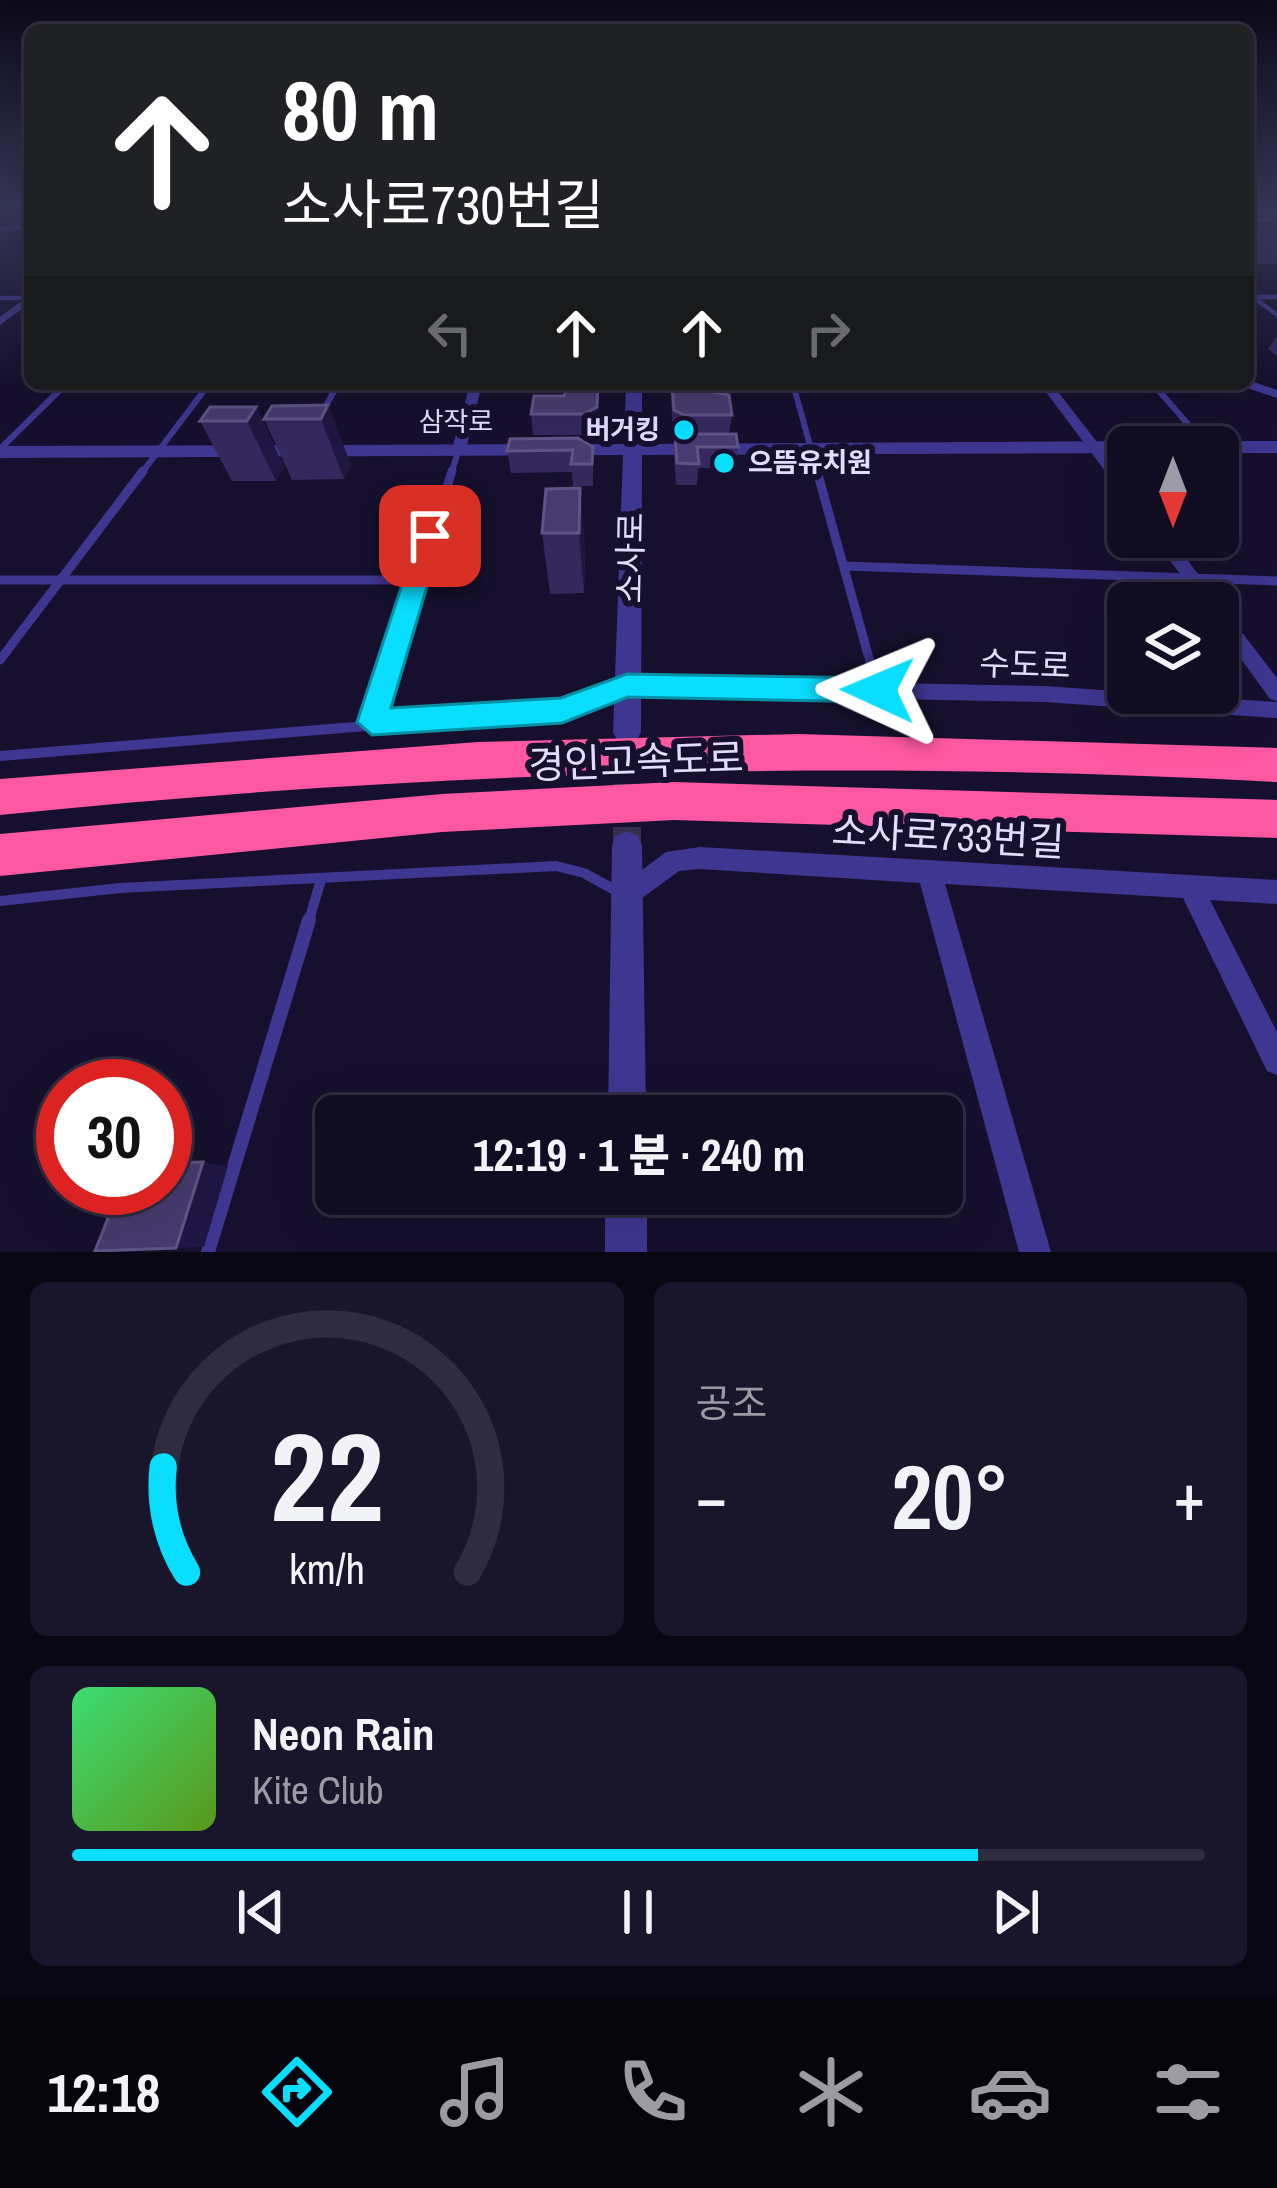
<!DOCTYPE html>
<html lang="ko">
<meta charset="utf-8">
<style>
:root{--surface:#100c22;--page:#19152a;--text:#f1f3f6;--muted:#9c9ba5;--line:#302c40;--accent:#09deff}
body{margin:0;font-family:"Archivo Narrow","Noto Sans KR",sans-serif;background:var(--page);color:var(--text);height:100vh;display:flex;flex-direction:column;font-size:45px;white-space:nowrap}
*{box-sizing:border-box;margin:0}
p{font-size:39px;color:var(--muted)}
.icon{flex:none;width:66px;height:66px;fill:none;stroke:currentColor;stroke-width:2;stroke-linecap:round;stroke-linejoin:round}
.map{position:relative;height:1252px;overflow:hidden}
.side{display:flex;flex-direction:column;gap:30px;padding:30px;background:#090713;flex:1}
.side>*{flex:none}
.hud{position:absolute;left:24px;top:24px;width:1230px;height:366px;border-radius:18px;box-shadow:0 12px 48px #0002,0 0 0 3px var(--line);background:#202124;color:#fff;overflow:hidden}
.needle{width:78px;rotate:180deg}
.controls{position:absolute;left:1107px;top:426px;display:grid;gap:24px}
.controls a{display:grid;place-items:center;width:132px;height:132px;border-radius:18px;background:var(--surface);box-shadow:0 12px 48px #0002,0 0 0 3px var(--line);font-size:60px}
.speed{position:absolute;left:36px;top:1059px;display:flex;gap:24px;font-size:60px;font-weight:700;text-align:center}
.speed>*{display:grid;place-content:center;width:156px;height:156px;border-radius:50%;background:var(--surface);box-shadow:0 12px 48px #0002,0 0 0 3px var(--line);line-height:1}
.speed .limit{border:18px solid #d22;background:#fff;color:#111}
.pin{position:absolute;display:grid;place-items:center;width:102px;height:102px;color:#fff;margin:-51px;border-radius:24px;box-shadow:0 6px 18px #0006}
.me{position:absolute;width:132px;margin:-66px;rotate:271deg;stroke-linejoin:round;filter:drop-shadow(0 0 9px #0008)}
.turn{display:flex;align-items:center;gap:42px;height:252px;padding:0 60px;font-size:54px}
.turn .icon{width:156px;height:156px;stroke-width:2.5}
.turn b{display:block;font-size:84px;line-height:102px}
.lanes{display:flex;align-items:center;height:114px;padding:0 60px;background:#0003;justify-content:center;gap:60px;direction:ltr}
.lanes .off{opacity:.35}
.big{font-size:90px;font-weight:800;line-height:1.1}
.side .widget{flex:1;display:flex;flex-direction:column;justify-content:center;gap:18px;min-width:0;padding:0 42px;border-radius:18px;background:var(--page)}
.side .dial{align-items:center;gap:0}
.dial svg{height:312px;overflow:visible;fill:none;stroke:var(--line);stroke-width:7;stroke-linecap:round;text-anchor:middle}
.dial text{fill:var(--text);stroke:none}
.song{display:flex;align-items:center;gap:36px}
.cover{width:144px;height:144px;border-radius:18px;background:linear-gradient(135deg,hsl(140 70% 55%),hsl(90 70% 35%))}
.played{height:12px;border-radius:6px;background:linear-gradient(90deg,var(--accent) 80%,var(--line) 80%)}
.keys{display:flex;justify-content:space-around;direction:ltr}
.heat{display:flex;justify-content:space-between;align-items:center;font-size:66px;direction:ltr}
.side .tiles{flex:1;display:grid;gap:30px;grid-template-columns:1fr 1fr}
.widget:last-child{grid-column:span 2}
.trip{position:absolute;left:315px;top:1095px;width:648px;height:120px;border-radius:18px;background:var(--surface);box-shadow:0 12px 48px #0002,0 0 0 3px var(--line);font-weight:800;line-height:120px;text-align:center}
.menu{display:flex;height:192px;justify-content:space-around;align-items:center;background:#06050e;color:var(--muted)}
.menu .icon{width:84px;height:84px}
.menu .current{color:var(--accent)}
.menu b{font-size:54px;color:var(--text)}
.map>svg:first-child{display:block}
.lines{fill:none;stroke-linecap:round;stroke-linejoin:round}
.tertiary-tunnel{stroke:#352f4d;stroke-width:28;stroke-dasharray:28 15;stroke-linecap:butt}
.service-far4{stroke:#3e3791;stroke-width:4.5}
.service-far3{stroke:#3e3791;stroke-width:6}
.service-far2{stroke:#3e3791;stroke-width:9}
.service-far1{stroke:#3e3791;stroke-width:10}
.service{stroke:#3e3791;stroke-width:14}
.minor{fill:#3e3791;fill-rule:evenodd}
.tertiary{fill:#3e3791;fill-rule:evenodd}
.motorway{fill:#ff58a2;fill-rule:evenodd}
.wall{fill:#34285d}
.shaded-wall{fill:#201643}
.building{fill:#473b6f;stroke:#5f5485;stroke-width:3}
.route{fill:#09deff;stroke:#0690a6;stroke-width:3}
.poi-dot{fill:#09deff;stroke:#16102e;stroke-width:4.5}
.labels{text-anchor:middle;stroke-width:12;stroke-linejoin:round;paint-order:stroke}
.far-street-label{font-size:27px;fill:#e2ddff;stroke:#16102e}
.far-poi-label{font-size:27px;font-weight:bold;fill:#e2ddff;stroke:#16102e;text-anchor:end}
.street-label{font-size:33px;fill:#e2ddff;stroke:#16102e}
.near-street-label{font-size:39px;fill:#e2ddff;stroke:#16102e}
</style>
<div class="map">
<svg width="1277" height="1252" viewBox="0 0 1277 1252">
<rect width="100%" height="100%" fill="#16102e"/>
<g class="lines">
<path class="tertiary-tunnel" d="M627,741V846"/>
<g class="service-far4">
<path d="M0,230L30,225"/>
<path d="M1248,293L1277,315"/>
<path d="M1252,297H1277"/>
<path d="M0,298H30"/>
</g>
<g class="service-far3">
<path d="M793,384L818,474"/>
<path d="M1153,384L1208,447"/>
<path d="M322,413L338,384"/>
<path d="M0,449L66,384"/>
<path d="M141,474L209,384"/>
<path d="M451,474L459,449"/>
</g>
<g class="service-far2">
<path d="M817,471L872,669"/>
<path d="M844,566L1277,581"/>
<path d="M0,580H416"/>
<path d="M0,660L143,471"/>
<path d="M389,669L452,471"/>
</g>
<g class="service-far1">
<path d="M871,666L878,690"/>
<path d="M372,722L390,666"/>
<path d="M0,756L562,710L622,687"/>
<path d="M0,901L120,888L556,866L584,873L622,894"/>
<path d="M308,923L321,880"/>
</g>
<path class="service" d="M208,1252L309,920"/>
<g class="minor">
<path d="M30,295V303L0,325V317Z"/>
<path d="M1248,380L1277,390V398L1244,387L1242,384H1248Z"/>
<path d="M470,384H482L466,449L459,453L452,449Z"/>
<path d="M1040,384H1052L1128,482V497L1123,495Z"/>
<path d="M1153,537H1170L1216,598L1219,603L1218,604L1201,603Z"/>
<path d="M1218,607L1224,609L1277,678V701L1270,699L1218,627Z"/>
<path d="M627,678L1044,686L1277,702V718L1044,702L627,694L620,692L617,686L620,680Z"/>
<path d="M700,847L1277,880V904L1210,900L1277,1032V1075L1267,1071L1183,898L945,884L1051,1252H1019L920,883L700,869L679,871L627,909L618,906L615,897L618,888L666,852Z"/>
</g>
<g class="tertiary">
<path d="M626,384H642V444L1128,441L1137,447H1128V453L642,455L641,732L637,740L627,744L617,740L613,732L623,455L0,458V446L624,444Z"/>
<path d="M1192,441H1277V453H1218V447H1183Z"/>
<path d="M627,831L638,836L642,846L646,1116H608L612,846L616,836Z"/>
<rect x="605" y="1194" width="42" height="58"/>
</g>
<g class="motorway">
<path d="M798,734L1277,748V782C849,759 426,771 0,815V779L478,742Z"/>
<path d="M674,782L1277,800V838L674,820L442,832L0,876V834L442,794Z"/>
</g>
</g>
<g class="wall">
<path d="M1252,208H1277V264H1248V213Z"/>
<path d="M1277,336V356L1268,349Z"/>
<path d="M670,384H710L713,392L732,415L729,434L738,447L736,469L698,468L697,485H676L674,456L675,434H680L673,431Z"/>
<path d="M564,396L598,428L585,435H533L531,414Z"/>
<path d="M328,405L351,465L344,479L292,480L264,419Z"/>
<path d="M256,407L284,467L276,481H232L200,421Z"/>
<path d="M593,447V486H573L572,472L511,473L507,451Z"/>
<path d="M580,488L585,549L584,593L550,594L542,533Z"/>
</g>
<g class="shaded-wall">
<path d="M598,384H600L598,428L585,435L584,414Z"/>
<path d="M328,405L351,465L344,479L321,419Z"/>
<path d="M256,407L284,467L276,481L247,421Z"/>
<path d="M580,488L585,549L584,593L579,533Z"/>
<path d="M203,1162L228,1166L204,1247L176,1248Z"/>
</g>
<g class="building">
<path d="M1264,208H1277V213L1273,214Z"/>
<path d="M1248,213H1262L1274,220H1248Z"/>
<path d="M568,384H598L597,407L584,414H531L534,396H564Z"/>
<path d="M672,384H710L713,392L729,395L732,415H684L674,410Z"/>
<path d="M328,405L321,419H264L272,406Z"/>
<path d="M210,407H256L247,421H200Z"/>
<path d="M675,434H736L738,447H697L699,464L677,463Z"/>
<path d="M578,438L593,447L592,464H571L573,450L507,451L510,439Z"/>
<path d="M580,488L579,533H542L546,489Z"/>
<path d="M203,1162L176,1248L95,1251L120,1188H165V1163Z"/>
</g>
<linearGradient id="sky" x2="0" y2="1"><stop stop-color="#0c0919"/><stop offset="0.54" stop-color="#363757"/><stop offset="1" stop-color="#363757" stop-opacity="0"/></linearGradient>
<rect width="1277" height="383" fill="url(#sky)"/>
<path class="route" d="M430,528L442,536L391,708L561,698L627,674L878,678L893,690L878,702L628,697L562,723L372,735L357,722L418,536Z"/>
<g class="poi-dot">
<circle cx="684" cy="430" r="12"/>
<circle cx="724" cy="463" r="12"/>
</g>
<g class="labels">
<g class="far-street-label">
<text x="456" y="431">삼작로</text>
</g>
<g class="far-poi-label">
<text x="660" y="439">버거킹</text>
<text x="748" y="472" text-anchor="start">으뜸유치원</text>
</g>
<g class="street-label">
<text transform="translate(630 558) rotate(-89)" y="12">소사로</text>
<text transform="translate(1025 664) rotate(2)" y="12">수도로</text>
</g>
<g class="near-street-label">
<text transform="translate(636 761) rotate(-2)" y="14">경인고속도로</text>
<text transform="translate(948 836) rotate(3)" y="14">소사로733번길</text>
</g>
</g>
</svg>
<div class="controls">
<a><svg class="needle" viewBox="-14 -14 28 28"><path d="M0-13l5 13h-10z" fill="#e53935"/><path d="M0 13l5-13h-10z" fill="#9c9ba5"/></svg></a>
<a><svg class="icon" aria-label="layers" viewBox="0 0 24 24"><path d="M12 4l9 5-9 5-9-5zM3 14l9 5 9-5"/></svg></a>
</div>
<div class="speed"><div class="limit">30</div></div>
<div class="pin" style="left:430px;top:536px;background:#d93025"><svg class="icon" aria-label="arrive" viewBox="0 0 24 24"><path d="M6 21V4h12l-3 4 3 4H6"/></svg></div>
<svg class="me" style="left:878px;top:690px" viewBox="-20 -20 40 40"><path d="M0-17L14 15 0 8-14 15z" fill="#09deff" stroke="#fff" stroke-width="4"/></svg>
<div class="trip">12:19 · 1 분 · 240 m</div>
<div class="hud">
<div class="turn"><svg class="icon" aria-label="ahead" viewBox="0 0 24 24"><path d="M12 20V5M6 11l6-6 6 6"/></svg><div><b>80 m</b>소사로730번길</div></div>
<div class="lanes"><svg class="icon off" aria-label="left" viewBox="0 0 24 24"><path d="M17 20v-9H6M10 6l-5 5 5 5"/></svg><svg class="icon" aria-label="ahead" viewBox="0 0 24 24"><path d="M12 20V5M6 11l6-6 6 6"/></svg><svg class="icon" aria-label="ahead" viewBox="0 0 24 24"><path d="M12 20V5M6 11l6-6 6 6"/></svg><svg class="icon off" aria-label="right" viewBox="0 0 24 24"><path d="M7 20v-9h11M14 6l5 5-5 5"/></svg></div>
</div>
</div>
<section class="side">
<div class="tiles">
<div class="widget dial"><svg viewBox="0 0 100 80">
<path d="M14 69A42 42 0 1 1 86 69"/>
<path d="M14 69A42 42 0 0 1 8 42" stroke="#09deff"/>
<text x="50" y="56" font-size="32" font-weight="700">22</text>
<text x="50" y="72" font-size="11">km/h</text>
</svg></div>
<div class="widget"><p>공조</p>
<div class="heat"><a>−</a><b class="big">20°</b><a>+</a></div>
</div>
<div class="widget">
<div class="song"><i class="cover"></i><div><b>Neon Rain</b><p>Kite Club</p></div></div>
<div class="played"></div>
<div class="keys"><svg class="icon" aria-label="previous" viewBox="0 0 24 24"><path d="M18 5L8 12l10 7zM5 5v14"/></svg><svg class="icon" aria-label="pause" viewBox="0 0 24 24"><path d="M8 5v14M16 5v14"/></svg><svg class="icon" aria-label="next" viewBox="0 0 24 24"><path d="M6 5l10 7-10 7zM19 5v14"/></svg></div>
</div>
</div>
</section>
<nav class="menu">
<b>12:18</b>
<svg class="icon current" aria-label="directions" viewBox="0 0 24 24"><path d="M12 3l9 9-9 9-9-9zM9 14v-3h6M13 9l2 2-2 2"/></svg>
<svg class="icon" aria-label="music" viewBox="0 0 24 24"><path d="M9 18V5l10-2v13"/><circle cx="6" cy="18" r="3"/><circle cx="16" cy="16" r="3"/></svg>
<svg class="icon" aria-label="phone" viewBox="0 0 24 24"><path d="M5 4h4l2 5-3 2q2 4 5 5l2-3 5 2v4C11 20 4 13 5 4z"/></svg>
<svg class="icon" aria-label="climate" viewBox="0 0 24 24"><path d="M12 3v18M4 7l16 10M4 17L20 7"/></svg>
<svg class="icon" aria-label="car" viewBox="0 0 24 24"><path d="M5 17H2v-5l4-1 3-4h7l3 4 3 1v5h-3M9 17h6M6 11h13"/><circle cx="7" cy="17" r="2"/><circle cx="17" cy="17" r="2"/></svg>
<svg class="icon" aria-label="filters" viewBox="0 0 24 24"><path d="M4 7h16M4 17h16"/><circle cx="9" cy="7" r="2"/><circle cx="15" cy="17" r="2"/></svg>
</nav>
